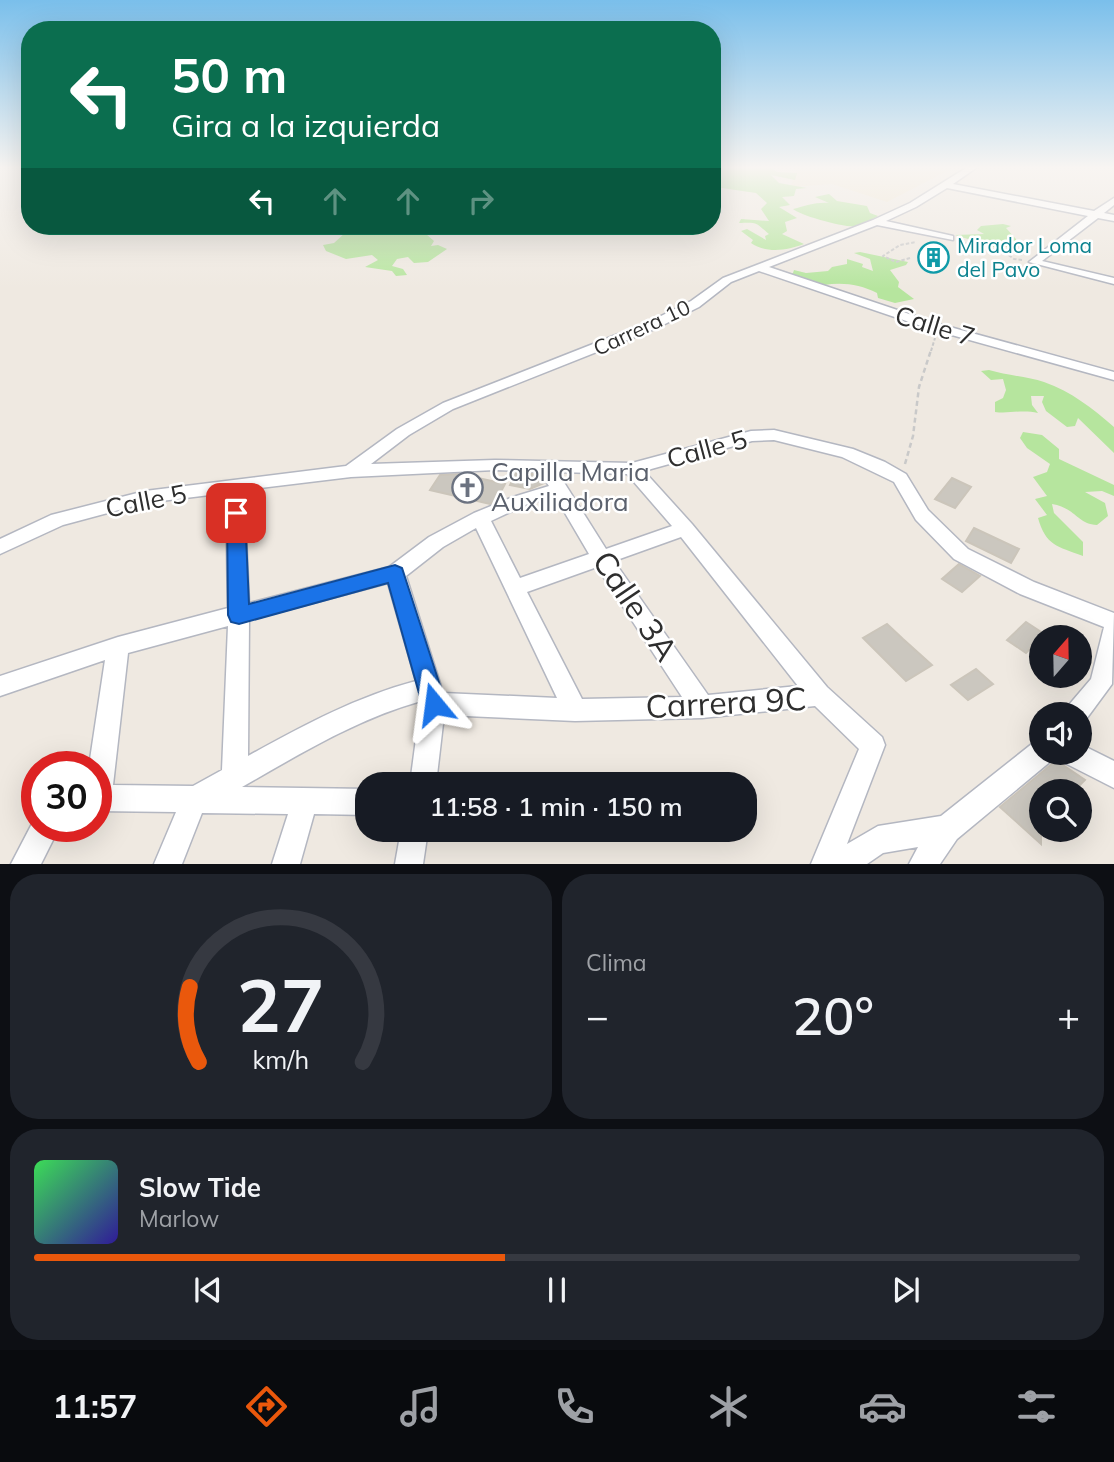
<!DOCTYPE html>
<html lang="es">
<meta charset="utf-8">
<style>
:root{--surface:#171b24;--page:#20242c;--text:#f1f3f6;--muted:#9ea1a6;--line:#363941;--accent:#ea580c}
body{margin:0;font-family:Mulish,sans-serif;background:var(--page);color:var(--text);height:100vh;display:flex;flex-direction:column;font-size:26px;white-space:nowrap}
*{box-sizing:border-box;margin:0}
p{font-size:23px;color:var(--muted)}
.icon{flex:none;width:38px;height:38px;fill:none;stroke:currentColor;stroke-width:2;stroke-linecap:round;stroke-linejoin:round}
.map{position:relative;height:864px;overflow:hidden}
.drawer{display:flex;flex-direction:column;gap:10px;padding:10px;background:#0d0f14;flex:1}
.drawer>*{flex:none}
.hud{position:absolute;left:21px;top:21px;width:700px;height:214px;border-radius:28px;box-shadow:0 7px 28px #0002;background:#0b6e4f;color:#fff;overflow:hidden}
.needle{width:46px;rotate:20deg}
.fabs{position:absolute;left:1029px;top:625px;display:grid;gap:14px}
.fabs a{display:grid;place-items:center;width:63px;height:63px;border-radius:50%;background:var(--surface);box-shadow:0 7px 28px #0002;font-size:35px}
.speed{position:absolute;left:21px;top:751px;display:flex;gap:14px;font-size:35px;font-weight:700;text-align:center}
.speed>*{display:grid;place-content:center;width:91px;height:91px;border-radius:50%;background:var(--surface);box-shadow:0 7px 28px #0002;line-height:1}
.speed .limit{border:10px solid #d22;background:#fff;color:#111}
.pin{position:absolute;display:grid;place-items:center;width:60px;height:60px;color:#fff;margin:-30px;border-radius:14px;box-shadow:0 4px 10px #0006}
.me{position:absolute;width:77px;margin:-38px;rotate:344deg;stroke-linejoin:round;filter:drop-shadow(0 0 5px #0008)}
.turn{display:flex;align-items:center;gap:24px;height:147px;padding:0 35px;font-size:32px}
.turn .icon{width:91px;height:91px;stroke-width:2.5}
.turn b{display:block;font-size:49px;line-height:60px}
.lanes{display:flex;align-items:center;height:66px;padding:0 35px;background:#0003;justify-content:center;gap:35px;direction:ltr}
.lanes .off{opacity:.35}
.big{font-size:52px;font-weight:600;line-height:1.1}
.drawer .tile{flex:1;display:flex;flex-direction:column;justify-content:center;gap:10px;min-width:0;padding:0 24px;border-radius:28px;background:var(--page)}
.drawer .dial{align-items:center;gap:0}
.dial svg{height:182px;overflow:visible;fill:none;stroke:var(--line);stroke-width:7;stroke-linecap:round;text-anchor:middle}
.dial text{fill:var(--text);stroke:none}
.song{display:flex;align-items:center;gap:21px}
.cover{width:84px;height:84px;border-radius:10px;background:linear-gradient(135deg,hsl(130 70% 55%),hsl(250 70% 35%))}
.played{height:7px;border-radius:4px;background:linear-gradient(90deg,var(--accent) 45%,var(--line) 45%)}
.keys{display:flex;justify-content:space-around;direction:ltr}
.heat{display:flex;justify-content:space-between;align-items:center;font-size:38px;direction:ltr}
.drawer .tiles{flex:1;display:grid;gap:10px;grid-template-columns:1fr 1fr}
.tile:last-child{grid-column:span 2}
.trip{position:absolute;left:355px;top:772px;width:402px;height:70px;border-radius:28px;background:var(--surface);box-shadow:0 7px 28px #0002;font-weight:600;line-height:70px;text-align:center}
.dock{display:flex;height:112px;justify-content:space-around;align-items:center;background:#090b0e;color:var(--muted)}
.dock .icon{width:49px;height:49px}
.dock .on{color:var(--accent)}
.dock b{font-size:32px;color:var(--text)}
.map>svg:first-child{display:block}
.education{fill:#f0e6d1}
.green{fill:#b6e59e}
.building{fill:#cbc7bf;stroke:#cbc5ba;stroke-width:2}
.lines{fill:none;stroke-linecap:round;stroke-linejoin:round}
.street-casing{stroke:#b4b7c1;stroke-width:3}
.path-far1{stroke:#c9c9c9;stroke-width:2;stroke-dasharray:3.5 2;stroke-linecap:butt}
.path{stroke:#c9c9c9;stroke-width:2.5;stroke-dasharray:5 3.5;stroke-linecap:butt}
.street{fill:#fff;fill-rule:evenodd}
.route{fill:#1a73e8;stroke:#114b97;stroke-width:2}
.labels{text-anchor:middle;stroke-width:5;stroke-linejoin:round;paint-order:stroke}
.far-culture-label{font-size:21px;fill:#0d838f;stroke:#fff;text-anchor:start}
.far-street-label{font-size:21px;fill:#2e2e2e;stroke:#fff}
.street-label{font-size:26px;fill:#2e2e2e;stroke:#fff}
.worship-label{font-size:26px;fill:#5b616d;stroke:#fff;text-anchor:start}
.near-street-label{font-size:32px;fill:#2e2e2e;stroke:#fff}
</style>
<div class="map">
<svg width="1114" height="864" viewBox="0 0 1114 864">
<rect width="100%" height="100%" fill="#efe9e1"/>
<path class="education" d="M796,168H953L887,202L832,184L791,187Z"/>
<g class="green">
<path d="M712,168H772L777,172L797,173L795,180L771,175L779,183L807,188L796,189L794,196L782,197L790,205L779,207L797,218L785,222L787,231L782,234L804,244C788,250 767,254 751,243L753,240L741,231L747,229L766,240L765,236L769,234C756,224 760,222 739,223L741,219L769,221L761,209L767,203L756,193L715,187L712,184Z"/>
<path d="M829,194L837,201L867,206L870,213L878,216C871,220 865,224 858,226C847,229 799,215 793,209C806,206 815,202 829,203L815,197Z"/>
<path d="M1003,224L1011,226L1006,228L1016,239V246L997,248L955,235L984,234L977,230L981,226Z"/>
<path d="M333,226H420L430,231L426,234L434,241L431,246L438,245L447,249L428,262L414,263L408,257L397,259L392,266L403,269L407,275L396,276L392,271L365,267L378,260L372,255L346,259L326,251L323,245L334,243L345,233Z"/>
<path d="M860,252L908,262L906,265L890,270L899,282L898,287L914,299L895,303L878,298L877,293C860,284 842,282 824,285C813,287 796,278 786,276L793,273L794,270L806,273L828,271L832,267L847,264V259L863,264L862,267L873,271L870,259L854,253Z"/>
<path d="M989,370C1006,375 1028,377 1044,382C1072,392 1092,408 1114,427V453L1078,418L1075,426L1067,427L1046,411L1042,402L1044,396H1031L1032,405L1038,413C1022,409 1010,414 995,412V402L1003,398L1006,390L1003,379L991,380L981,371Z"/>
<path d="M1023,432L1042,435L1059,449V459L1114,485V496L1102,491L1085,492L1105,503L1108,516L1097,525C1077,524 1076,508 1052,504L1054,513L1083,542V556C1057,546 1046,546 1038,518L1047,515L1035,499L1047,496L1033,477L1047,472L1050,464L1027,448L1020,438Z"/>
</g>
<g class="building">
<path d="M516,473L545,475L542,480L544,483L530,489L510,485Z"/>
<path d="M460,474L505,484L496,501L490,504L430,490L440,475Z"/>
<path d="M952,478L971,487L955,508L935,499Z"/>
<path d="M974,528L1019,549L1011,563L966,541Z"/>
<path d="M959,564L980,576L962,592L942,579Z"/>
<path d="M1026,622L1044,634L1026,653L1007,640Z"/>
<path d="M887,624L903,639L932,665L906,681L863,638Z"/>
<path d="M976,669L993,684L968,700L951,685Z"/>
<path d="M1056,755L1060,763L1085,780L1074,791H1041V844L1000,807L1053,763Z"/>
</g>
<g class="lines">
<defs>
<g id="street">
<path d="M966,168H976L953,184L1094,211L1114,198V205L1104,213L1114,215V221L1098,218L1042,261L1114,278V284L1029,262L1088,216L947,188L916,207L886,221L953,236V240L877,225L769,267L939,324L1114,372V380L930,329L759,271L731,282L699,307L657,328L453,409L409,435L371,464L495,460L632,463L751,431L774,430L853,449L885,462L906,474L928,510L968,549L1034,582L1114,613L1112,684L1084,722L1080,724V714H1064L1068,706L1091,679L1104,627L1020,594L954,559L916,520L894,482L842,457L774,440L752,441L644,471L692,524L827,687L882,737L885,745L847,844L878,826L941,816L1033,743L1041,740V752H1054L1051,761L957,839L940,864H909L918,847L883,853L867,864H811L859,749L815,706L702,718L575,721L444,715L436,784H410L421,701C357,719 300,754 242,787L368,789V815L314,814L300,864H272L288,814L202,813L182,864H154L176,812L96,811V766H89L105,660L0,696V676L118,637L228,608L226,493L145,503L63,525L0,554V539L51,515L145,491L346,466L397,429L443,403L649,322L691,301L723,278L873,220L910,203ZM495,470L627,474L672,526L606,549L560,476H548L545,480L549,486L513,497L474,513L429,537L389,567L249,603L244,490L351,477ZM555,496L589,554L520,578L491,521L525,505ZM476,528L557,698L443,693L406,576L443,547ZM681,537L798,686L708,695L614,561ZM597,567L682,697L582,699L527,592ZM388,583L416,681C356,697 302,726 248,756L249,620ZM228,626L222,770L193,786L113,785L128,653Z"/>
<path d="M1080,744L1114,761V788L1061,761L1058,752H1080Z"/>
<path d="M36,816L37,826H60L41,864H11Z"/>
<path d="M401,830H428L423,864H395Z"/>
</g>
</defs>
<use href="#street" class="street-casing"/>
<g class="path-far1">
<path d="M957,243L978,244L985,250L1006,253L1014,259L1023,260"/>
<path d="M910,258L896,262L883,256L900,245L916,242"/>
<path d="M931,351L935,338"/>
</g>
<path class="path" d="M905,464L913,436L919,387L931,350"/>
<use href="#street" class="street"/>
</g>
<linearGradient id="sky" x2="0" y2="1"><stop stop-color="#7abfeb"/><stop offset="0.58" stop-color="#f8f5f2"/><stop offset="1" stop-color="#f8f5f2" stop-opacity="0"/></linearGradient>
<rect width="1114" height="289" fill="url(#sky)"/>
<path class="route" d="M236,506L242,508L245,513L249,604L395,565L402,568L446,704L442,711L434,714L425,711L422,704L388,583L239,624L231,622L228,615L227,513L229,508Z"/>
<defs>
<symbol id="building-ring" viewBox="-11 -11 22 22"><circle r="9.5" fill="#fff" stroke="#0f9aa8" stroke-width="1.5"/><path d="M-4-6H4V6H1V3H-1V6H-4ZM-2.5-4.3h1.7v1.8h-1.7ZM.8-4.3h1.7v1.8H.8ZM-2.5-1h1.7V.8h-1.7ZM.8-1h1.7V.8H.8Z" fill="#0f9aa8"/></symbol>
<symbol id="church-ring" viewBox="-11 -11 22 22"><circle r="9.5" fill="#fff" stroke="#6b7280" stroke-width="1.5"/><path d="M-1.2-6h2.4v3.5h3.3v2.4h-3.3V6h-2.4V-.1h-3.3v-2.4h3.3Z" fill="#6b7280"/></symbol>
</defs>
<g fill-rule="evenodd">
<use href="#building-ring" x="916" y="240" width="35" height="35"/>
<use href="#church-ring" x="450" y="470" width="35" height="35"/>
</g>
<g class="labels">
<g class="far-culture-label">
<text x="957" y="253">Mirador Loma<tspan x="957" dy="24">del Pavo</tspan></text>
</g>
<g class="far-street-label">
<text transform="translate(642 328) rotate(-25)" y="7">Carrera 10</text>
</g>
<g class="street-label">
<text transform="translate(935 326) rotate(17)" y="9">Calle 7</text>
<text transform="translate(707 449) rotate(-15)" y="9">Calle 5</text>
<text transform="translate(146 501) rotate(-11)" y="9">Calle 5</text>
</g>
<g class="worship-label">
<text x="491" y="481">Capilla Maria<tspan x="491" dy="30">Auxiliadora</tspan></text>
</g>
<g class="near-street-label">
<text transform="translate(635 606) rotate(56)" y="11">Calle 3A</text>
<text transform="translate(726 703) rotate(-3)" y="11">Carrera 9C</text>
</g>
</g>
</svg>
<div class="fabs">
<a><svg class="needle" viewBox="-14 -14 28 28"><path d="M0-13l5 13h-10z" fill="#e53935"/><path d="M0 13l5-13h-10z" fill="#9ea1a6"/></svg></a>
<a><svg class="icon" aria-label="sound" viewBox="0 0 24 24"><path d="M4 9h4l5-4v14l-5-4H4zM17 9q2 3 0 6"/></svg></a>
<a><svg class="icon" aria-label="search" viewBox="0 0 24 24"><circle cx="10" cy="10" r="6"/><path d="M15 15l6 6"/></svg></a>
</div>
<div class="speed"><div class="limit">30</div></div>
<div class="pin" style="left:236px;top:513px;background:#d93025"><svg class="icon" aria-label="arrive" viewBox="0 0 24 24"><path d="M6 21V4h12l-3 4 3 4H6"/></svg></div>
<svg class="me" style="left:434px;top:704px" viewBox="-20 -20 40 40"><path d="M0-17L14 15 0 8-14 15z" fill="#1a73e8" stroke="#fff" stroke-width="4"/></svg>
<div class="trip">11:58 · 1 min · 150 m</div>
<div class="hud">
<div class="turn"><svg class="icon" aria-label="left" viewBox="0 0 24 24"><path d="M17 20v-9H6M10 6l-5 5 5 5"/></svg><div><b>50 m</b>Gira a la izquierda</div></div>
<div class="lanes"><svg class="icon" aria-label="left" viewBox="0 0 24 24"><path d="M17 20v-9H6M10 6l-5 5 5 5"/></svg><svg class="icon off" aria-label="ahead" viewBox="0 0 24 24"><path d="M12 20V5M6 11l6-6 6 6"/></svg><svg class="icon off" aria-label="ahead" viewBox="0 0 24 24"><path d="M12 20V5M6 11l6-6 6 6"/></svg><svg class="icon off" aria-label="right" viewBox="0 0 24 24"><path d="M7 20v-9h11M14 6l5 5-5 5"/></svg></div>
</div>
</div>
<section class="drawer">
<div class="tiles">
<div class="tile dial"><svg viewBox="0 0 100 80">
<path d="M14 69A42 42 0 1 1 86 69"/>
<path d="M14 69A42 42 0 0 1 10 36" stroke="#ea580c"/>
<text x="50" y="56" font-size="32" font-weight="700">27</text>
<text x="50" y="72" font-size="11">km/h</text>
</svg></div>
<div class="tile"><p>Clima</p>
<div class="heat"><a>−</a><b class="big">20°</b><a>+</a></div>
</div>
<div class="tile">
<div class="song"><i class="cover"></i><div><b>Slow Tide</b><p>Marlow</p></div></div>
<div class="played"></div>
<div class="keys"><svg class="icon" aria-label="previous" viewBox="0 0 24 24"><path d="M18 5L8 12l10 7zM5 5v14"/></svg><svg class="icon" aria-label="pause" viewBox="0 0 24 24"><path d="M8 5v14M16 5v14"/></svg><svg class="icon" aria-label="next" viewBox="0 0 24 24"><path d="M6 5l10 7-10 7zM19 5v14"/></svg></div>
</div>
</div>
</section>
<nav class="dock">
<b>11:57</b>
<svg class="icon on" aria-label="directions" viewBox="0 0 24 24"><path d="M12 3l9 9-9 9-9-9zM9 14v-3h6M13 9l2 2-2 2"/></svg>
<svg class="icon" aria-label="music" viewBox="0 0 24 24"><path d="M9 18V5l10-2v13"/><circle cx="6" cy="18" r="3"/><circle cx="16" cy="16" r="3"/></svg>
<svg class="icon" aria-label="phone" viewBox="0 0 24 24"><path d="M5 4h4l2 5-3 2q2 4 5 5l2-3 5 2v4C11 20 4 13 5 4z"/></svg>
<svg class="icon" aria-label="climate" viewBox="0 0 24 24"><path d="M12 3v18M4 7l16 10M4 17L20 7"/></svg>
<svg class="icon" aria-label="car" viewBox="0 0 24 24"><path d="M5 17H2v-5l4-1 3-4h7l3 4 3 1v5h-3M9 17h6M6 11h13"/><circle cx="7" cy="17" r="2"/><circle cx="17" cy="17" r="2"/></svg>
<svg class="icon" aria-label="filters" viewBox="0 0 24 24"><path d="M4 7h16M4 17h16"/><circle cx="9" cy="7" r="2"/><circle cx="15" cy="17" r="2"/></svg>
</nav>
